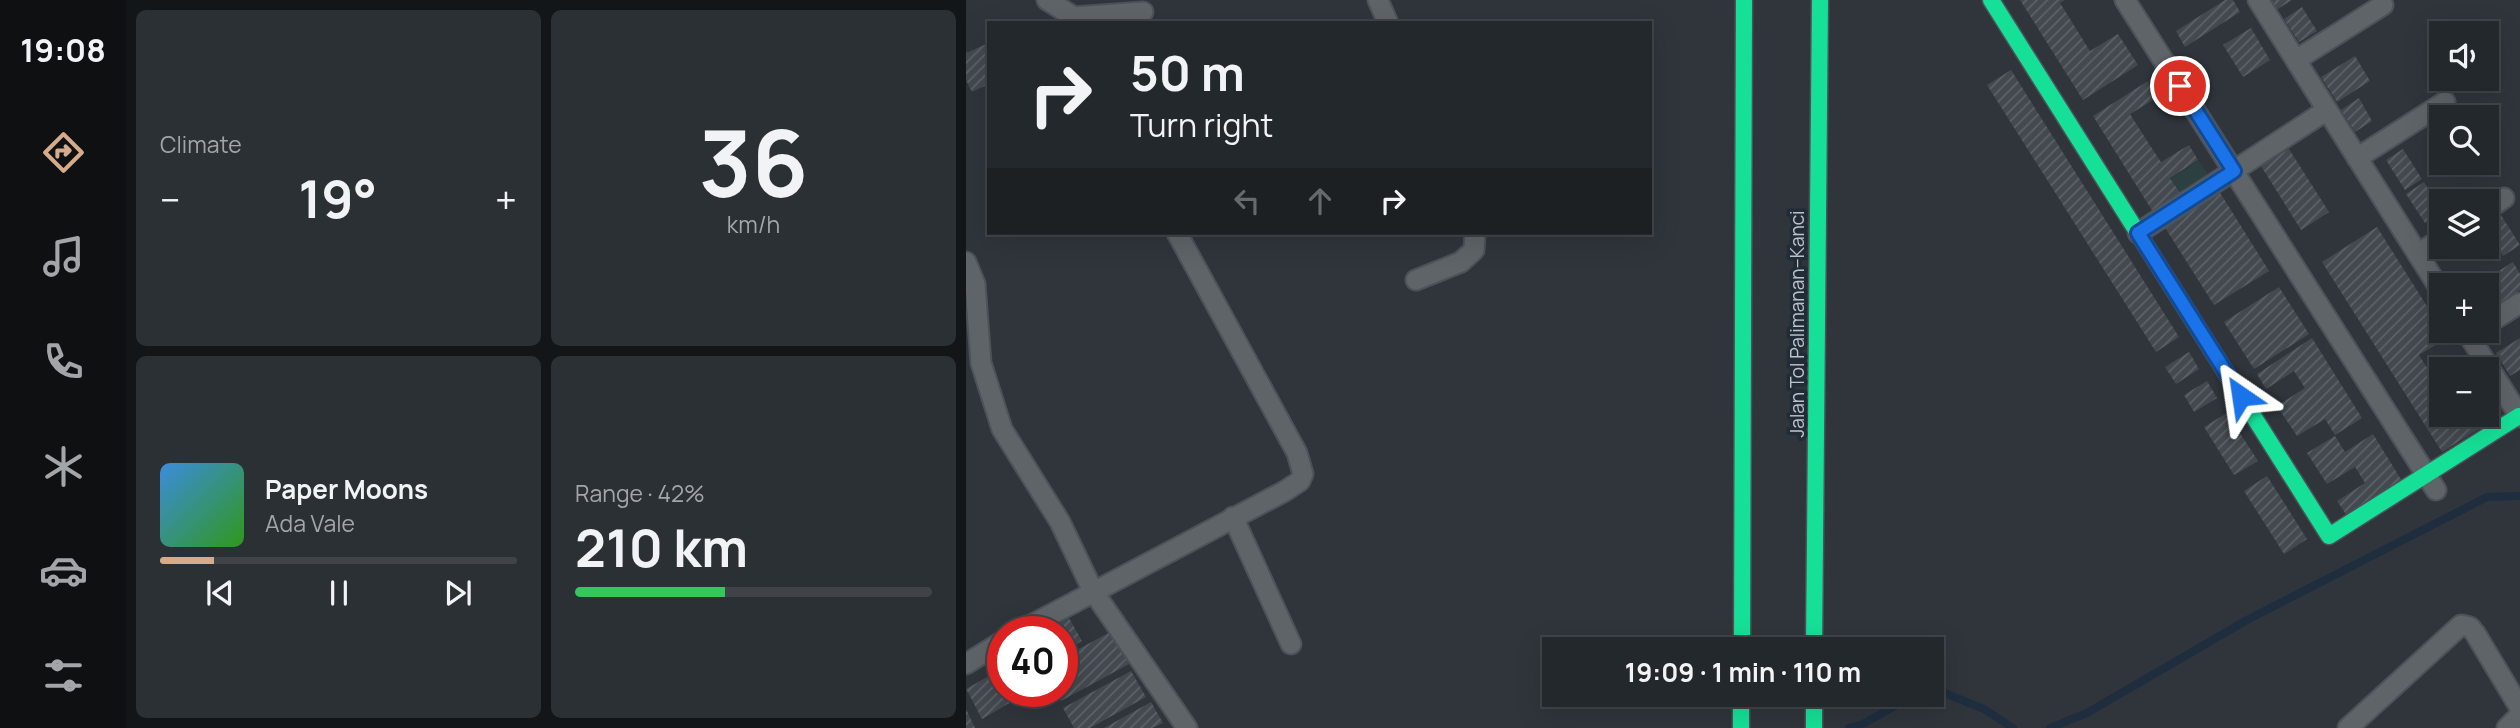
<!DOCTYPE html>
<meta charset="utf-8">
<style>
:root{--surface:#23282c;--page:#2b3034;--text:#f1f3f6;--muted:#a3a6a9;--line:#404448;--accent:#d6ab8b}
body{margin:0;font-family:Manrope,sans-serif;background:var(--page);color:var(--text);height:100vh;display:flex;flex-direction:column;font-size:26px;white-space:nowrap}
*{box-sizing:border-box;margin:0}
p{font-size:23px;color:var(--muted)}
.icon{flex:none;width:38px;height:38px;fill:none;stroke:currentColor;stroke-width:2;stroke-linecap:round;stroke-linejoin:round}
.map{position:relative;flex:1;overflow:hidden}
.panel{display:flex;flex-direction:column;gap:10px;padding:10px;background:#131618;width:840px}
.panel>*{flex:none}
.top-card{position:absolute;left:21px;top:21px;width:665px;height:214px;border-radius:0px;box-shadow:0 7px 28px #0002,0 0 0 2px var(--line);background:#23282c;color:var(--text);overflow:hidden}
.buttons{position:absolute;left:1463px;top:21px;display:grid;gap:14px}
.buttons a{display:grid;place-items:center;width:70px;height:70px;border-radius:0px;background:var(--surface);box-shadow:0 7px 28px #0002,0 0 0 2px var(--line);font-size:35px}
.speed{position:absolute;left:21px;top:616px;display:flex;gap:14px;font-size:35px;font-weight:700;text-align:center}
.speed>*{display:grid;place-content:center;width:91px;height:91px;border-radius:50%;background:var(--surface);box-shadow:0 7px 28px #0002,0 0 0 2px var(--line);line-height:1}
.speed .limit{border:10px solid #d22;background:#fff;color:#111}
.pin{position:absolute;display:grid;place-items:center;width:60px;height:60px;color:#fff;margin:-30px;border:4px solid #fff;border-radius:50%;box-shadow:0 2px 7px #0007}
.me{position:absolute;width:77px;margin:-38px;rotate:328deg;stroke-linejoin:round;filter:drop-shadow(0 0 5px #0008)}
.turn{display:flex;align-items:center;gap:24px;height:147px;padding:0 28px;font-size:32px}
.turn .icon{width:91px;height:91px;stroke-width:2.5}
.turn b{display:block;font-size:49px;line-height:60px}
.lanes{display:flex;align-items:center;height:66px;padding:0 28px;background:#0003;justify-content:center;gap:35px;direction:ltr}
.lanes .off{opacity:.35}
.big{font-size:52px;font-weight:700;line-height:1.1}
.panel .card{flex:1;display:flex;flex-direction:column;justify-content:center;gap:10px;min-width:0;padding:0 24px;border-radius:10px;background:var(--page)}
.panel .dial{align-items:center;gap:0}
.dial b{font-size:91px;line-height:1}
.song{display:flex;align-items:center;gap:21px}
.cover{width:84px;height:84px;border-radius:10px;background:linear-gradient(135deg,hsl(210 70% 55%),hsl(110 70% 35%))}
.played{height:7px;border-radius:4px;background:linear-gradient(90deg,var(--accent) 15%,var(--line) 15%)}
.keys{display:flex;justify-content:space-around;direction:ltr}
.heat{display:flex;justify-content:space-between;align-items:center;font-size:38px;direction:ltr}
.charge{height:10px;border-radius:5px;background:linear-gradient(90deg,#34c759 42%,var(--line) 0)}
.panel .tiles{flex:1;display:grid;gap:10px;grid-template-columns:repeat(2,1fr)}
.trip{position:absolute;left:576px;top:637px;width:402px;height:70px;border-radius:0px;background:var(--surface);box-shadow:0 7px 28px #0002,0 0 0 2px var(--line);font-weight:700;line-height:70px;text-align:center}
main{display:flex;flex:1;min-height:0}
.tabs{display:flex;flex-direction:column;width:126px;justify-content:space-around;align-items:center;background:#0e1012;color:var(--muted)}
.tabs .icon{width:49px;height:49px}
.tabs .selected{color:var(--accent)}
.tabs b{font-size:32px;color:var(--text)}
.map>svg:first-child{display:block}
.green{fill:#2c3f41}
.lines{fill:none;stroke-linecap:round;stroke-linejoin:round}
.stream{stroke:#1e2e3f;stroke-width:8}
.building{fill:url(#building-hatch)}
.street-casing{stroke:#4c5258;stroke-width:23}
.fast-casing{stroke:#4c5258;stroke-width:19}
.street{stroke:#5f6469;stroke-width:19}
.fast{stroke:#16e098;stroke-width:16}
.route-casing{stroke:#114b97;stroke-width:18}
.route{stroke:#1a73e8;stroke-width:12}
.labels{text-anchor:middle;stroke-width:7;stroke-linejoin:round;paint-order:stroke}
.street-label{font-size:19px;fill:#bac2cb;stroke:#222c36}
</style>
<main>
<nav class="tabs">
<b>19:08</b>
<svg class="icon selected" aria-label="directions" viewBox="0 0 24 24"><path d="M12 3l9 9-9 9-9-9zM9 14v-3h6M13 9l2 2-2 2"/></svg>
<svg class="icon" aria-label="music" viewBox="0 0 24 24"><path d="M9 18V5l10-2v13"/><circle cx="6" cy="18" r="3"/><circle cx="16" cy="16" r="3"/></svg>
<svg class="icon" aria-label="phone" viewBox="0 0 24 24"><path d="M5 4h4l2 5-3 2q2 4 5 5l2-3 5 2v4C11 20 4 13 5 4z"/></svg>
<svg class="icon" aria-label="climate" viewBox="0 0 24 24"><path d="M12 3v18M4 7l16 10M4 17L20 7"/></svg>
<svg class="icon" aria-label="car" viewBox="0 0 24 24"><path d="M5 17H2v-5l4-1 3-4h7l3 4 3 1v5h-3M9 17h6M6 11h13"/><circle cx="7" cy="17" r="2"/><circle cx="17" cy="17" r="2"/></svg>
<svg class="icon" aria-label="filters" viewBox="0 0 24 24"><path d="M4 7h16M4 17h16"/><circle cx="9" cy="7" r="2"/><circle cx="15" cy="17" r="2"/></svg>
</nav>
<section class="panel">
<div class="tiles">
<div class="card"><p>Climate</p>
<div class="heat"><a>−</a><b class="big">19°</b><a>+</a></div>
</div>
<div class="card dial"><b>36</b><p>km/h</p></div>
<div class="card">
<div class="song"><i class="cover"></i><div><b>Paper Moons</b><p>Ada Vale</p></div></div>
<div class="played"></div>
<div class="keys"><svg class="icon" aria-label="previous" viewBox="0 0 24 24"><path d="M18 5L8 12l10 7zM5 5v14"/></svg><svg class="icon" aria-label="pause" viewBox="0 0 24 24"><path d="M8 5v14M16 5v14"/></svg><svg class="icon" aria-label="next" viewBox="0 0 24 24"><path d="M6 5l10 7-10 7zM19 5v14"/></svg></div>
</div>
<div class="card"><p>Range · 42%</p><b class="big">210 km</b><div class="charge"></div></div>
</div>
</section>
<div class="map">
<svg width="1554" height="728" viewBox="0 0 1554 728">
<defs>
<pattern id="building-hatch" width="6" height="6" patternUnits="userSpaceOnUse" patternTransform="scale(1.75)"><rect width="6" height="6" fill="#43494f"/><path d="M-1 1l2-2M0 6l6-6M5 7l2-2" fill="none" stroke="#5c6267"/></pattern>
</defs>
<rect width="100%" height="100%" fill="#2f353b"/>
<path class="green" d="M1233,161L1243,176L1215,194L1205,178Z"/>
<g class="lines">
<g class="stream">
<path d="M966,688L1018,709L1047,728"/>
<path d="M883,728L895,725L949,695"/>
<path d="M1084,728L1121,713L1281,620L1521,497L1554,496"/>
</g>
</g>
<g class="building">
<path d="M1054,0H1099L1094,3L1124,51L1152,34L1172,65L1117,100Z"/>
<path d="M1259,0H1267L1274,12L1219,47L1210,31Z"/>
<path d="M1299,0H1326L1307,12Z"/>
<path d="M1336,7L1351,31L1333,42L1318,19Z"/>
<path d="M1285,28L1304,60L1277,77L1257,45Z"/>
<path d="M23,43V84L6,92L0,80V53Z"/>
<path d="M1389,56L1404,81L1371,102L1355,77Z"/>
<path d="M1045,70L1213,337L1190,352L1021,85Z"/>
<path d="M1182,81L1192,97L1164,114L1185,147L1195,162L1223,145L1232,160L1204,178L1215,194L1187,212L1127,116Z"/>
<path d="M1393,98L1406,121L1389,132L1375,110Z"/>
<path d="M1323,149L1363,212L1335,230L1295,166Z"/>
<path d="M1437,149L1456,179L1439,190L1420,160Z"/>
<path d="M1458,182L1475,210V213L1459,223L1440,194Z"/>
<path d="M1253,191L1303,271L1248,305L1198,226Z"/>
<path d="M1530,207L1554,245L1537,256L1521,231V212Z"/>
<path d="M1411,227L1481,338L1453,355L1475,390V415H1491L1494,419L1501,415H1521V401L1532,417L1476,452L1356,262Z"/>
<path d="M1547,262L1554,274V290L1521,311V285H1510Z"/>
<path d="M1313,287L1343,334L1288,369L1258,322Z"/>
<path d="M1346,338L1396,418L1369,435L1359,419L1331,436L1311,406L1339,388L1328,371L1300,389L1291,374Z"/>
<path d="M1554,338V370L1544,376L1530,353Z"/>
<path d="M1223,352L1233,369L1210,384L1199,367Z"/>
<path d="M1241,381L1251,398L1228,412L1218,395Z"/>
<path d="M1261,413L1292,461L1268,475L1238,427Z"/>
<path d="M1407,434L1436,481L1381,516L1371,501L1399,483L1389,467L1361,484L1341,453L1369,436L1379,452Z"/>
<path d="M1301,476L1341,539L1318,554L1278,491Z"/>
<path d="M103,618L116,641L96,652V632H79Z"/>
<path d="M146,631L163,664L95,701L89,691H96V658Z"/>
<path d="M37,668V691H64L16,719L0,689Z"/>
<path d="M165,671L180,697L124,728H108L97,708Z"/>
<path d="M185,702L197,723L186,728H138Z"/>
<path d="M0,709L9,728H0Z"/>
</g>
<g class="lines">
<defs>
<g id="street">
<path d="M81,0L108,17L177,12"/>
<path d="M412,0L422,23"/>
<path d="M1159,0L1470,490"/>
<path d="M1292,0L1475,291"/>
<path d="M1330,60L1417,5"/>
<path d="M1391,158L1479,102"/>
<path d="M1521,210L1538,198"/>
<path d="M1172,233L1361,110"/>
<path d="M1452,254L1475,239"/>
<path d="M0,262L9,284L15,363L36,429L94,522L127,591L221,728"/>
<path d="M450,280L495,262L508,250L509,233"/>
<path d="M1521,324L1554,303"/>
<path d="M1500,331L1554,417"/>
<path d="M267,517L325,644"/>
<path d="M52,632L319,491L334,481L337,474L331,453L211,233"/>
<path d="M0,664L37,641"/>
<path d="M1382,728L1495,625L1504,627L1509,633L1554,708"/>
<path d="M1541,728L1554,715"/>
</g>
<g id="fast">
<path d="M1025,0L1363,536L1553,416"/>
<path d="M776,649L778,0"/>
<path d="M848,649L854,0"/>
<path d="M775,695V728"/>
<path d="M848,695V728"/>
</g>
</defs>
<use href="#street" class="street-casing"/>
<use href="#fast" class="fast-casing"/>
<use href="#street" class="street"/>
<use href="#fast" class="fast"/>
</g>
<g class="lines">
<defs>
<path id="route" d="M1214,86L1268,171L1172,233L1275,396"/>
</defs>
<use href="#route" class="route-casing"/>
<use href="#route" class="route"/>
</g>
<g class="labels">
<g class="street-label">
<text transform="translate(831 324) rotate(-90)" y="7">Jalan Tol Palimanan–Kanci</text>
</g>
</g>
</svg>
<div class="buttons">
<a><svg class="icon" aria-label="sound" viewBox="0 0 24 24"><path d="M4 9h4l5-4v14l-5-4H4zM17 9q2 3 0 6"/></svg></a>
<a><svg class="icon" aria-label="search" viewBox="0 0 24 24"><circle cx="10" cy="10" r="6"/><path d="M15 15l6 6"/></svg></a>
<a><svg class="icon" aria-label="layers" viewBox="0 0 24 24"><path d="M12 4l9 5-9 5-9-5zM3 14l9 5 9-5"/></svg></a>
<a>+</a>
<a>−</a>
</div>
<div class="speed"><div class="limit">40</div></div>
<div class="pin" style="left:1214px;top:86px;background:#d93025"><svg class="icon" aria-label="arrive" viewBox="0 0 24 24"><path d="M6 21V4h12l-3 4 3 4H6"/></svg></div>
<svg class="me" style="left:1275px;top:396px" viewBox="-20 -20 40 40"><path d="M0-17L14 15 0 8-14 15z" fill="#1a73e8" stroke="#fff" stroke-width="4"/></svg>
<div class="trip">19:09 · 1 min · 110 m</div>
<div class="top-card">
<div class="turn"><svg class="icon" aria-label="right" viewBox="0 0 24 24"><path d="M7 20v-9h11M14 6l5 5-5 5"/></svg><div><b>50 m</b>Turn right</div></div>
<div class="lanes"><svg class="icon off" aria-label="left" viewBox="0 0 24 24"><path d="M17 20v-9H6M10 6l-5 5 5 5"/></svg><svg class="icon off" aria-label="ahead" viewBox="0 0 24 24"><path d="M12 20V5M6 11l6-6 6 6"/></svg><svg class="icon" aria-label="right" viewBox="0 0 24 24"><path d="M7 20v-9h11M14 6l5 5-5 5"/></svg></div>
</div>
</div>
</main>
